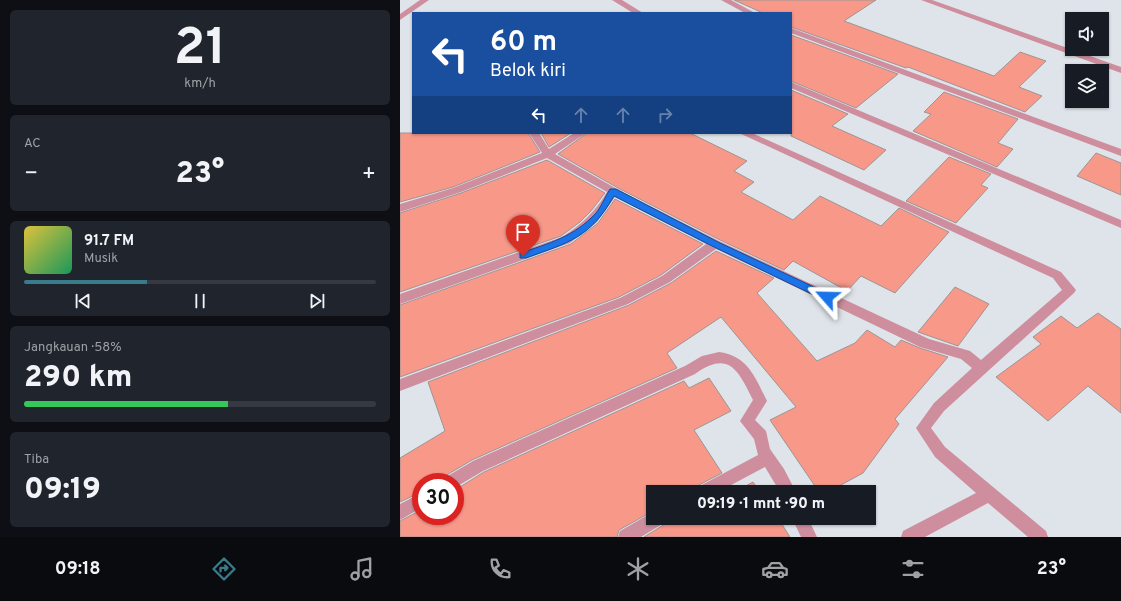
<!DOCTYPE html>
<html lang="id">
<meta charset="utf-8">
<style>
:root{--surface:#171b24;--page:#20242c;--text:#f1f3f6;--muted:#9ea1a6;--line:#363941;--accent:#387b8b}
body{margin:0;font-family:Overpass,sans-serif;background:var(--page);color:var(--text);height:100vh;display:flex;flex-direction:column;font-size:15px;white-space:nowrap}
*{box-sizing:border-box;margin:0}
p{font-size:13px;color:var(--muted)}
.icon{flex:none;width:22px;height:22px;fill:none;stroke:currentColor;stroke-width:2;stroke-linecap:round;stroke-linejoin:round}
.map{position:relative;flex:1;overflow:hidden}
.sheet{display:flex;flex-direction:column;gap:10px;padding:10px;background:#0d0f14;width:400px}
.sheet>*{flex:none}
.hud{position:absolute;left:12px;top:12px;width:380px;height:122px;border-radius:0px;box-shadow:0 1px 3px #0004;background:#1a4fa0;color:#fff;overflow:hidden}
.controls{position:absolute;left:665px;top:12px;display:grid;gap:8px}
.controls a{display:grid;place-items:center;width:44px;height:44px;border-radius:0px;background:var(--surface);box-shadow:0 1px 3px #0004;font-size:20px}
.speed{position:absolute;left:12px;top:473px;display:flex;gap:8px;font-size:20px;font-weight:700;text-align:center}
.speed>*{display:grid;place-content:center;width:52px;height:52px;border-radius:50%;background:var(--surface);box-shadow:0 1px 3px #0004;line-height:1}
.speed .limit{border:6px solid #d22;background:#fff;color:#111}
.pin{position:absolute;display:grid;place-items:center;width:34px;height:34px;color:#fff;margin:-41px -17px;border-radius:50% 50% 50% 0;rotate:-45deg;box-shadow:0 0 4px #0007}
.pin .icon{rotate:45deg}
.me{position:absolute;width:44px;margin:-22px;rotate:295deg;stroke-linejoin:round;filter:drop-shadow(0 0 3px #0008)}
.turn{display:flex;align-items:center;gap:14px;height:84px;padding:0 12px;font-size:18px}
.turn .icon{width:52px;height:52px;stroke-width:2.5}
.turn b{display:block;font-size:28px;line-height:34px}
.lanes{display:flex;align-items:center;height:38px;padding:0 12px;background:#0003;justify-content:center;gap:20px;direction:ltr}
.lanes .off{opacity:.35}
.big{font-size:30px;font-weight:800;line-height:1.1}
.sheet .widget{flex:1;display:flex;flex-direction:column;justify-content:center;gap:6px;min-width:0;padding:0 14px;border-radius:6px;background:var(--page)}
.sheet .dial{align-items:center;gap:0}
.dial b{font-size:52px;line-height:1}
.song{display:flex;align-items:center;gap:12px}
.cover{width:48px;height:48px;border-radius:6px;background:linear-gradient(135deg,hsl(50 70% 55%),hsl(150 70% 35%))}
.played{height:4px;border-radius:2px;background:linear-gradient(90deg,var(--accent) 35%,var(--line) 35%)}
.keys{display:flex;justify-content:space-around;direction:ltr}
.heat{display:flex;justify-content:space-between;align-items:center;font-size:22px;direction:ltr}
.charge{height:6px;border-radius:3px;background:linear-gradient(90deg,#34c759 58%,var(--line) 0)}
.trip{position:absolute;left:246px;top:485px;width:230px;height:40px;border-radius:0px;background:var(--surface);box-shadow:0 1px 3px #0004;font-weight:800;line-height:40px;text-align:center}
.menu{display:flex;height:64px;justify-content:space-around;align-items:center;background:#090b0e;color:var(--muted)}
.menu .icon{width:28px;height:28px}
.menu .current{color:var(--accent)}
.menu b{font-size:18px;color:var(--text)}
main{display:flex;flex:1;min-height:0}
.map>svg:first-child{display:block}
.building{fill:#f79889;stroke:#9d9594}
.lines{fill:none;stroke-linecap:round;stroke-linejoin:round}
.minor{fill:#ce8e9d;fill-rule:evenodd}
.route{fill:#1a73e8;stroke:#114b97}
</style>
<main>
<section class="sheet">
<div class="widget dial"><b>21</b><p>km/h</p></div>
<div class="widget"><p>AC</p>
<div class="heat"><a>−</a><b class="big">23°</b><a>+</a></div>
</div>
<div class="widget">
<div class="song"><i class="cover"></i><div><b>91.7 FM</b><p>Musik</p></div></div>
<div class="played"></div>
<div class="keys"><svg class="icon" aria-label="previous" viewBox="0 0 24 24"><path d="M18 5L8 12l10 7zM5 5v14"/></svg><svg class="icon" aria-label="pause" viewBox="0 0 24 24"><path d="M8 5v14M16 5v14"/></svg><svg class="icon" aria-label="next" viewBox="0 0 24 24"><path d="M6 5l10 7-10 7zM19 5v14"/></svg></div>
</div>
<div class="widget"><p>Jangkauan · 58%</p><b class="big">290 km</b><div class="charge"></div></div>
<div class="widget"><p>Tiba</p><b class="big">09:19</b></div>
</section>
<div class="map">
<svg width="721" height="537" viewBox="0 0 721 537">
<rect width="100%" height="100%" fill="#dfe4ea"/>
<g class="building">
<path d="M334,0H476L444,21L594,76L620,52L646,61L619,87L642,96L625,112L508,67L506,68L391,27V13H363Z"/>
<path d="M391,35L498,74L456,108L391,81Z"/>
<path d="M391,90L448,114L432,126L486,150L464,170L391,136Z"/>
<path d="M544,92L618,119L598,143L613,149L597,167L513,131L531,114L524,112Z"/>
<path d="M0,133H128L140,152L53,187L0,202Z"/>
<path d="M141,133H171L149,147Z"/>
<path d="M187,133H290L347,161L334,171L354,182L341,192L393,220L420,196L481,226L499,208L549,232L495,293L461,276L447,291L393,261L384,270L320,240L218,188L158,154Z"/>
<path d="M696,153L721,163V195L677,176Z"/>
<path d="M549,157L591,174L581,185L588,188L556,223L506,201Z"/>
<path d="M147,160L205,193L191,211L180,222L161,236L0,292V213L61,193Z"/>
<path d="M215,199L303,244L261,275L219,297L0,377V305L171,244L198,223Z"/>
<path d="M316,251L374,278L357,293L417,361L455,343L467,330L495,347L501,340L520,348L548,357L495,419L499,424L463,473L428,492H419L370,420L396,407L321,317L267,353L277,368L72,460L45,476L42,482H21V492L0,502V458L45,431L28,382L229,305L271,283Z"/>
<path d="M555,287L589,304L558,346L518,332Z"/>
<path d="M698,313L721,329V413L688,386L648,421L596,377L641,344L633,337L661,316L677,328Z"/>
<path d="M309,378L331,411L294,430L322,473L297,486L294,492H253V511L219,530L217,537H0V521L21,510V516H55V490L84,472L284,381L289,388Z"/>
<path d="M353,482L360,492H335Z"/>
<path d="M267,518H378L390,537H244L265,524Z"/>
</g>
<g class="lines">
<g class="minor">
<path d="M20,0H29L0,20V14Z"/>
<path d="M212,0H222L243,13H233Z"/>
<path d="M321,0H331L355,13H345Z"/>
<path d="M521,0H532L721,67V73Z"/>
<path d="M391,28L721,149V156L391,33Z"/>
<path d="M391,82L721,220V228L391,88Z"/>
<path d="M129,133H139L149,149L174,133H186L155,154L217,189L319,241L529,339L570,351L581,360L662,290L653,278L339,133H352L661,272L676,290L674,293L544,411L531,428L545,447L646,531L648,537H628L588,503L525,537H501L503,531L576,493L535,457L516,428L534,403L572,368L561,359L520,347L316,249L270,282L228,304L0,391V379L220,298L262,276L306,244L215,197L197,222L170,243L0,304V294L162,237C181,225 195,212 207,192L147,158L61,192L0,212V204L53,188L142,153Z"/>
<path d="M319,352C348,356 355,377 367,401L355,420L366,431L370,449L384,469L396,492H380L365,467L318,492H295L298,487L358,455L354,439L340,421L353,400C338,370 329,350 295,374L83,471L56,487L55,488V482H43L46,477L73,461L285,366L302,356Z"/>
<path d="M21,493V508L0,520V504Z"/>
<path d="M253,512V518H266L264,523L241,537H218L220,531Z"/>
<path d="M392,518H408L417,537H401Z"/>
</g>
</g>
<path class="route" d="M210,189H216L318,242L431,295L432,297L427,301L424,300L312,246L214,196C190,238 170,242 126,258H120V253C148,244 175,236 196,213C201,207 205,197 210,189Z"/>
</svg>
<div class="controls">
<a><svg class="icon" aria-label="sound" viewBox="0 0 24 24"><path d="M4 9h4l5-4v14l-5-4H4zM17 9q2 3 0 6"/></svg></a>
<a><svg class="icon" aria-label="layers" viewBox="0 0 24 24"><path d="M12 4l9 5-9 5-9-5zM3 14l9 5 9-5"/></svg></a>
</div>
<div class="speed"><div class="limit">30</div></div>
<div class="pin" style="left:123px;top:256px;background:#d93025"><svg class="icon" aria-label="arrive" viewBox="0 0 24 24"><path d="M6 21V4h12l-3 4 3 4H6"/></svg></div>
<svg class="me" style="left:427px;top:297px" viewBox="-20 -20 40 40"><path d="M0-17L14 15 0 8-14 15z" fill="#1a73e8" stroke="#fff" stroke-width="4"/></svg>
<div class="trip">09:19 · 1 mnt · 90 m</div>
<div class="hud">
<div class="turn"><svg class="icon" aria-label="left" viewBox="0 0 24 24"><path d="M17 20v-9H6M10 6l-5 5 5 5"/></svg><div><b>60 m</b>Belok kiri</div></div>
<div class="lanes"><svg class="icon" aria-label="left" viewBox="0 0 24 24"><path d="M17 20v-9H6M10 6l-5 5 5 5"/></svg><svg class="icon off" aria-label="ahead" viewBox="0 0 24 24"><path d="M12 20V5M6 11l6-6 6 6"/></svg><svg class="icon off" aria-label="ahead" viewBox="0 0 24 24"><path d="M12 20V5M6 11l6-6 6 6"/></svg><svg class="icon off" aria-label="right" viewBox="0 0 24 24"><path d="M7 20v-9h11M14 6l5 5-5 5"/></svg></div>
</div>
</div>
</main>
<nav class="menu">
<b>09:18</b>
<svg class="icon current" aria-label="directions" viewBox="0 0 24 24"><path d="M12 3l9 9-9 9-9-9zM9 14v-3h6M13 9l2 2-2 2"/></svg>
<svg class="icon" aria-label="music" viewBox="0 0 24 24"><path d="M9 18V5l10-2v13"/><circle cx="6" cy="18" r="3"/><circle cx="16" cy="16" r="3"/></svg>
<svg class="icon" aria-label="phone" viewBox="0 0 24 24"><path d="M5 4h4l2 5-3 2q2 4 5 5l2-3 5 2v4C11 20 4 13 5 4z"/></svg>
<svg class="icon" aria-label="climate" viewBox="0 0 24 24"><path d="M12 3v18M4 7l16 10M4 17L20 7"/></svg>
<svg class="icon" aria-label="car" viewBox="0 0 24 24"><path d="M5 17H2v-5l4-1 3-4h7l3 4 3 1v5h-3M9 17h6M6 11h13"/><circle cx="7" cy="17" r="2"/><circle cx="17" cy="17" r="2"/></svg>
<svg class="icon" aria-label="filters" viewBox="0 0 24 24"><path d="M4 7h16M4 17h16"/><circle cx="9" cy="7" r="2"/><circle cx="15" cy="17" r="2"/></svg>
<b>23°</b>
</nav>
